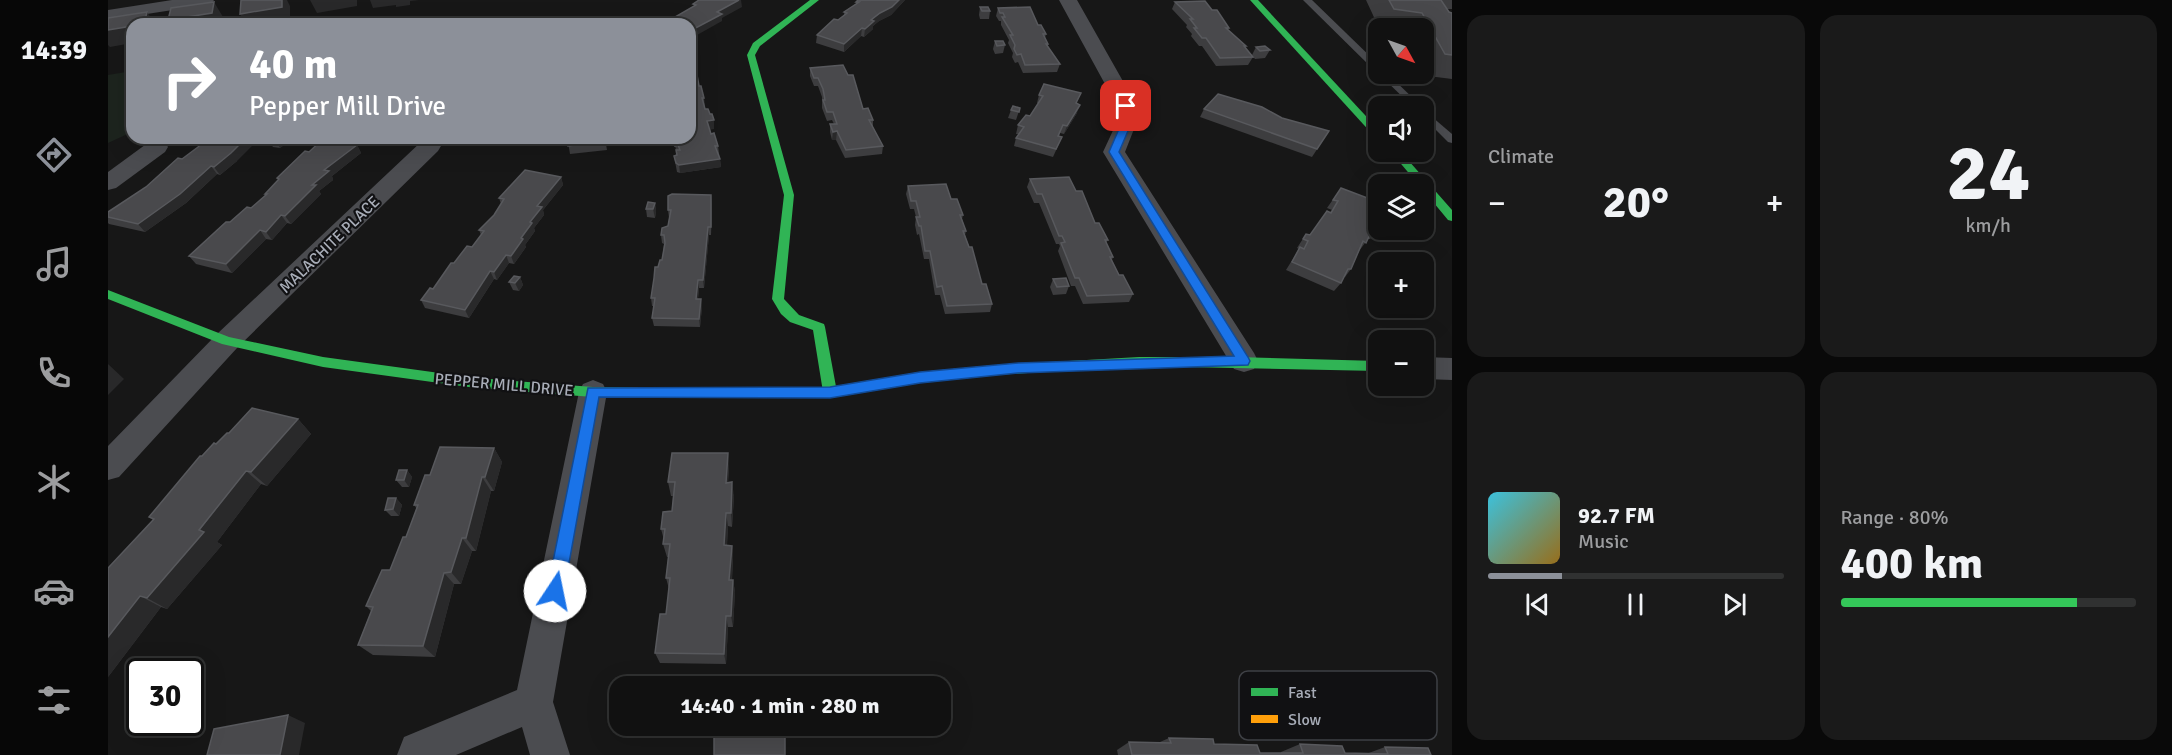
<!DOCTYPE html>
<meta charset="utf-8">
<style>
:root{--surface:#111;--page:#1a1a1a;--text:#f1f3f6;--muted:#9c9d9f;--line:#303131;--accent:#8c9099}
body{margin:0;font-family:Signika,sans-serif;background:var(--page);color:var(--text);height:100vh;display:flex;flex-direction:column;font-size:22px;white-space:nowrap}
*{box-sizing:border-box;margin:0}
p{font-size:20px;color:var(--muted)}
.icon{flex:none;width:33px;height:33px;fill:none;stroke:currentColor;stroke-width:2;stroke-linecap:round;stroke-linejoin:round}
.map{position:relative;flex:1;overflow:hidden}
.sheet{display:flex;flex-direction:column;gap:15px;padding:15px;background:#090909;width:720px}
.sheet>*{flex:none}
.top-card{position:absolute;left:18px;top:18px;width:570px;height:126px;border-radius:18px;box-shadow:0 6px 24px #0002,0 0 0 2px var(--line);background:#8c9099;color:#fff;overflow:hidden}
.needle{width:39px;rotate:130deg}
.buttons{position:absolute;left:1260px;top:18px;display:grid;gap:12px}
.buttons a{display:grid;place-items:center;width:66px;height:66px;border-radius:12px;background:var(--surface);box-shadow:0 6px 24px #0002,0 0 0 2px var(--line);font-size:30px}
.speed{position:absolute;left:18px;top:658px;display:flex;gap:12px;font-size:30px;font-weight:700;text-align:center}
.speed>*{display:grid;place-content:center;width:78px;height:78px;border-radius:50%;background:var(--surface);box-shadow:0 6px 24px #0002,0 0 0 2px var(--line);line-height:1}
.speed .limit{border:3px solid #111;border-radius:9px;background:#fff;color:#111}
.pin{position:absolute;display:grid;place-items:center;width:51px;height:51px;color:#fff;margin:-26px;border-radius:12px;box-shadow:0 3px 9px #0006}
.me{position:absolute;width:66px;margin:-33px;rotate:11deg;stroke-linejoin:round;filter:drop-shadow(0 0 4px #0008)}
.turn{display:flex;align-items:center;gap:21px;height:126px;padding:0 24px;font-size:27px}
.turn .icon{width:78px;height:78px;stroke-width:2.5}
.turn b{display:block;font-size:42px;line-height:51px}
.big{font-size:45px;font-weight:800;line-height:1.1}
.sheet .tile{flex:1;display:flex;flex-direction:column;justify-content:center;gap:9px;min-width:0;padding:0 21px;border-radius:18px;background:var(--page)}
.sheet .dial{align-items:center;gap:0}
.dial b{font-size:78px;line-height:1}
.song{display:flex;align-items:center;gap:18px}
.cover{width:72px;height:72px;border-radius:9px;background:linear-gradient(135deg,hsl(190 70% 55%),hsl(40 70% 35%))}
.played{height:6px;border-radius:3px;background:linear-gradient(90deg,var(--accent) 25%,var(--line) 25%)}
.keys{display:flex;justify-content:space-around;direction:ltr}
.heat{display:flex;justify-content:space-between;align-items:center;font-size:33px;direction:ltr}
.charge{height:9px;border-radius:4px;background:linear-gradient(90deg,#34c759 80%,var(--line) 0)}
.sheet .tiles{flex:1;display:grid;gap:15px;grid-template-columns:repeat(2,1fr)}
.trip{position:absolute;left:501px;top:676px;width:342px;height:60px;border-radius:18px;background:var(--surface);box-shadow:0 6px 24px #0002,0 0 0 2px var(--line);font-weight:800;line-height:60px;text-align:center}
main{display:flex;flex:1;min-height:0}
.tab-bar{display:flex;flex-direction:column;width:108px;justify-content:space-around;align-items:center;background:#070707;color:var(--muted)}
.tab-bar .icon{width:42px;height:42px}
.tab-bar .active{color:var(--accent)}
.tab-bar b{font-size:27px;color:var(--text)}
.map>svg:first-child{display:block}
.green{fill:#1d241e}
.lines{fill:none;stroke-linecap:round;stroke-linejoin:round}
.lane{fill:#4b4c50;fill-rule:evenodd}
.street{fill:#4b4c50;fill-rule:evenodd}
.fast{fill:#30b455;fill-rule:evenodd}
.slow{fill:#ff9f0a;fill-rule:evenodd}
.wall{fill:#3d3d3f}
.shaded-wall{fill:#29292a}
.building{fill:#49494c;stroke:#58595d;stroke-width:1.5}
.route{fill:#1a73e8;stroke:#114b97;stroke-width:1.5}
.labels{text-anchor:middle;stroke-width:4.5;stroke-linejoin:round;paint-order:stroke}
.street-label{font-size:16px;fill:#a8adb8;stroke:#111113}
.key{fill:#111113;stroke:#3e4045;stroke-width:1.5}
.key-label{font-size:16px;fill:#a8adb8}
</style>
<main>
<nav class="tab-bar">
<b>14:39</b>
<svg class="icon active" aria-label="directions" viewBox="0 0 24 24"><path d="M12 3l9 9-9 9-9-9zM9 14v-3h6M13 9l2 2-2 2"/></svg>
<svg class="icon" aria-label="music" viewBox="0 0 24 24"><path d="M9 18V5l10-2v13"/><circle cx="6" cy="18" r="3"/><circle cx="16" cy="16" r="3"/></svg>
<svg class="icon" aria-label="phone" viewBox="0 0 24 24"><path d="M5 4h4l2 5-3 2q2 4 5 5l2-3 5 2v4C11 20 4 13 5 4z"/></svg>
<svg class="icon" aria-label="climate" viewBox="0 0 24 24"><path d="M12 3v18M4 7l16 10M4 17L20 7"/></svg>
<svg class="icon" aria-label="car" viewBox="0 0 24 24"><path d="M5 17H2v-5l4-1 3-4h7l3 4 3 1v5h-3M9 17h6M6 11h13"/><circle cx="7" cy="17" r="2"/><circle cx="17" cy="17" r="2"/></svg>
<svg class="icon" aria-label="filters" viewBox="0 0 24 24"><path d="M4 7h16M4 17h16"/><circle cx="9" cy="7" r="2"/><circle cx="15" cy="17" r="2"/></svg>
</nav>
<div class="map">
<svg width="1344" height="755" viewBox="0 0 1344 755">
<rect width="100%" height="100%" fill="#171717"/>
<path class="green" d="M24,71V132L0,143V75Z"/>
<g class="lines">
<g class="lane">
<path d="M1195,0H1204L1270,64V72L1267,71Z"/>
<path d="M1271,74H1280L1313,106H1304Z"/>
<path d="M1316,110L1344,134V143L1340,142L1316,118Z"/>
</g>
<g class="street">
<path d="M64,0H106L103,4L97,5L0,20V10Z"/>
<path d="M951,0H969L1029,106L1028,124L1017,152L1146,353L1150,361L1146,369L1136,372L1126,369L995,152L1008,124L1009,106Z"/>
<path d="M322,140L330,141L333,146L330,151L129,348L11,477L0,480V446L109,334L314,141Z"/>
<path d="M49,141L57,142L60,147L57,152L8,188L0,190V172L41,142Z"/>
<path d="M1316,357L1344,358V380L1316,379Z"/>
<path d="M485,380L495,384L499,392L445,702L462,755H422L414,727L348,755H289L296,737L409,690L471,392L475,384Z"/>
</g>
<g class="fast">
<path d="M702,0H711L652,46L647,55L686,195L676,299L691,315L716,324L717,327L729,392L727,396H717L715,392L705,330L682,322L673,314L664,299L676,195L639,55L645,43Z"/>
<path d="M1142,0H1150L1270,129V137L1266,136Z"/>
<path d="M1283,152H1293L1344,210V221L1340,220L1316,191V184H1310Z"/>
<path d="M0,290L121,337L215,357L368,378L485,387H526L531,388L533,392L531,396L526,397H485L368,388L215,367L114,344L0,299Z"/>
<path d="M1031,357H1127L1270,361V371L1079,367L983,369L888,375L883,374L881,370L883,366L888,365Z"/>
</g>
<path class="slow" d="M888,365L893,366L895,370L893,374L888,375L812,382L722,397H526L521,396L519,392L521,388L526,387H722L812,372Z"/>
</g>
<g class="wall">
<path d="M750,0H797L783,15L771,21L765,26V29L756,37L753,36L736,52L708,43L709,35L736,16V12L748,4V2Z"/>
<path d="M1258,0H1344V9H1339L1341,12L1344,13V79L1320,76L1316,66V28H1271Z"/>
<path d="M1067,2L1121,28L1120,30L1138,46L1137,48L1145,57L1140,65L1108,66L1094,46H1091L1083,36L1084,34L1078,27L1079,25L1064,9Z"/>
<path d="M872,7L882,11L881,19H872L871,15Z"/>
<path d="M890,8L930,25L938,34L937,38L940,44V46L952,64L949,72L915,73L910,62L907,63L904,57L905,53L900,43L901,40L893,25V21H891L888,16Z"/>
<path d="M887,41L897,45L895,53L887,54L885,49Z"/>
<path d="M1148,47L1162,50L1157,58L1147,59L1144,55Z"/>
<path d="M702,68L755,109L765,120V127L775,146L774,154L737,158L728,140H724L722,132V124H726L724,120L719,121L714,108V97L710,86H706L702,76Z"/>
<path d="M591,86L596,98L597,109L606,129H602L603,134L610,146L613,167L572,173L569,172L566,156L569,155L567,145H563L562,138H582Z"/>
<path d="M931,95L969,104V113L956,134L952,133L951,136L954,137L945,157L906,146L908,138L911,134H908L910,125L922,116L930,103H929Z"/>
<path d="M912,108L908,120L900,118L903,110Z"/>
<path d="M1096,109L1174,118L1221,131L1204,157L1092,117Z"/>
<path d="M172,138L176,145L172,148L165,147L159,139Z"/>
<path d="M456,138H497L499,150L462,154L460,142H457Z"/>
<path d="M249,145L253,153L224,176L225,180L211,191L213,194L183,224L179,223L164,240L158,239L124,273L88,264L81,256L122,222L143,208L158,195L157,194L170,180L169,178L201,152Z"/>
<path d="M74,159L129,161L112,175L109,174L78,203L37,232L1,224L0,223V212L38,187Z"/>
<path d="M453,177L455,185L435,210L436,215L426,228L427,231L417,245L418,247L406,264L401,263L389,280L386,279L361,318L317,308L313,300L325,289L346,263L364,247L373,235L371,230L386,215L393,204L391,198Z"/>
<path d="M922,179L968,191L987,223L1000,240L998,243L1005,257L1004,260L1011,275L1025,294L1021,302L975,304L967,286H963L950,251L952,246L951,244H948L931,203H926L919,187Z"/>
<path d="M800,186L843,199L855,215L854,219L858,231L857,235L874,284L884,304L882,312L837,314L832,295H827L821,259H816L811,234L809,235L807,225L808,217L806,209H802L798,194Z"/>
<path d="M1233,188L1268,231L1262,239H1260L1251,251L1243,269L1237,277H1235L1233,283L1226,291L1178,270L1191,249L1189,248L1198,234L1202,235L1222,212L1224,210L1219,208Z"/>
<path d="M547,203L548,211L547,218L539,217L538,209Z"/>
<path d="M604,203L603,235H601L596,288H591L590,299L594,307L592,327L546,326L544,318L546,306H544L543,298L550,267L554,260L556,244L554,243L553,235L560,226L561,218L560,210Z"/>
<path d="M412,277L415,285L411,291L405,290L401,282Z"/>
<path d="M945,279L961,286L958,294L945,295L942,287Z"/>
<path d="M190,419L203,434L159,486L153,484L109,542L114,545L59,609L53,607L0,677L45,520L41,517L94,456L121,433Z"/>
<path d="M386,448L394,462L386,491H383L368,551H364L353,584H346L327,657L265,655L250,645L263,611L258,606L282,570L298,537L309,509L306,505L322,475Z"/>
<path d="M621,467L620,483L626,496L624,527L620,526L619,545L624,546L625,558L624,580H625L627,592L625,627H620L618,664L552,663L547,653L558,614L561,589L558,578L560,557H559L555,544L556,540L553,529L564,511L565,496H563L560,482Z"/>
<path d="M299,470L304,477L301,487H294L288,480Z"/>
<path d="M288,498L294,505L291,516H283L277,510Z"/>
<path d="M1061,738L1106,744L1152,753H1173V752L1192,744L1237,753L1258,754L1277,747L1323,755H1010L1009,750L1021,742H1052Z"/>
</g>
<g class="shaded-wall">
<path d="M174,0H179L182,6V22L171,24H137L132,14Z"/>
<path d="M202,0H249V6L209,13Z"/>
<path d="M262,0H311L302,1V5L288,7V5L265,8Z"/>
<path d="M631,0H633L634,7L614,18V21L582,39V31L609,12Z"/>
<path d="M791,0H797L783,15L771,21L765,26V29L756,37L757,29L763,20Z"/>
<path d="M106,2L115,17L114,24H63L60,20Z"/>
<path d="M39,12L47,24H36Z"/>
<path d="M24,26V43L2,47L0,45V30Z"/>
<path d="M754,28L753,36L736,52V44Z"/>
<path d="M972,105L969,113L956,134L959,126Z"/>
<path d="M606,120V129L600,130L599,121Z"/>
<path d="M729,131L728,140H724L725,132Z"/>
<path d="M138,138H152L129,161L112,175L106,167Z"/>
<path d="M170,138H172L176,145L172,148L167,140Z"/>
<path d="M249,145L253,153L224,176L225,180L211,191L213,194L183,224L177,216L216,170Z"/>
<path d="M612,159L613,167L572,173L571,165Z"/>
<path d="M103,166L109,174L78,203L37,232L30,224Z"/>
<path d="M453,177L455,185L435,210L436,215L426,228L427,231L417,245L418,247L406,264L403,256L413,238L429,206Z"/>
<path d="M603,195L604,203L603,235Z"/>
<path d="M547,203L548,211L547,218L545,209Z"/>
<path d="M173,215L179,223L164,240L158,232Z"/>
<path d="M600,227L601,235L596,288L595,280Z"/>
<path d="M152,230L158,239L124,273L118,264Z"/>
<path d="M398,255L401,263L389,280L386,272Z"/>
<path d="M382,271L386,279L361,318L357,310Z"/>
<path d="M412,277L415,285L411,291L407,283Z"/>
<path d="M590,280L591,288L589,307L588,299Z"/>
<path d="M593,299L594,307L592,327L591,319Z"/>
<path d="M0,364L16,379L0,395Z"/>
<path d="M190,419L203,434L159,486L143,472Z"/>
<path d="M386,448L394,462L386,491L377,477Z"/>
<path d="M620,453L621,467L619,496L618,483Z"/>
<path d="M299,470L304,477L301,487L296,480Z"/>
<path d="M138,471L153,484L109,542L114,545L59,609L39,598Z"/>
<path d="M374,477L383,491L368,551L358,538Z"/>
<path d="M624,482L626,496L624,527L623,513Z"/>
<path d="M288,498L294,505L291,516L285,509Z"/>
<path d="M618,513L620,526L618,558L616,545Z"/>
<path d="M354,538L364,551L353,584L343,572Z"/>
<path d="M624,546L625,558L623,592L621,580Z"/>
<path d="M336,573L346,584L327,657L315,646Z"/>
<path d="M625,580L627,592L625,627L623,616Z"/>
<path d="M32,596L53,607L0,677V637Z"/>
<path d="M618,616L620,627L618,664L616,654Z"/>
<path d="M180,715L197,723L191,755H172Z"/>
</g>
<g class="building">
<path d="M133,0H174V7L132,14Z"/>
<path d="M591,0H631L609,12L614,14L582,31V24H555L588,5L585,4Z"/>
<path d="M750,0H791L784,7L772,13L763,20L766,21L757,29L754,28L736,44L709,35L726,19L730,20L739,13L736,12L751,2H748Z"/>
<path d="M1281,0H1333L1341,12L1344,13V55L1337,54L1314,13L1286,9Z"/>
<path d="M1097,1L1104,10H1109L1121,28H1118L1138,46H1136L1145,57L1112,58L1098,38H1094L1086,28H1089L1082,19H1085L1067,2Z"/>
<path d="M106,2L104,13L60,20L63,8Z"/>
<path d="M872,7H880L882,11H874Z"/>
<path d="M922,7L930,25H933L938,34H935L940,44H938L952,64L917,65L913,54L909,55L906,49L907,45L902,35H905L894,17H897L895,13H892L890,8Z"/>
<path d="M39,12L36,24H24V26L0,30V18Z"/>
<path d="M432,20V24H405Z"/>
<path d="M887,41H895L897,45L889,46Z"/>
<path d="M1157,46L1162,50L1152,51L1148,47Z"/>
<path d="M587,64L591,86H593L596,98H594L597,109H600L602,114H604L606,120L599,121L603,134L606,133L610,146H607L612,159L571,165L568,163L566,156L569,155L568,150H572L570,145L567,146L566,139L567,138H582V65Z"/>
<path d="M735,65L740,75H745L755,109L760,108L765,120H761L775,146L738,150L729,131L725,132L722,124H729L725,112H719L715,100H717L715,89L710,78H706L702,68Z"/>
<path d="M936,84L973,93L968,103L972,105L959,126L955,125L950,136L954,137L948,149L908,138L916,127L910,125L918,115L922,116L935,96L931,95Z"/>
<path d="M1110,94L1154,107L1174,118L1221,131L1209,149L1096,109Z"/>
<path d="M905,106L912,108L911,112L903,110Z"/>
<path d="M99,138H138L123,153L106,167L103,166L72,194L30,224L0,217V212L38,187L70,158L74,159L90,147Z"/>
<path d="M161,138H170L167,140L159,139Z"/>
<path d="M216,138L249,145L216,170L221,171L204,185H208L177,216L173,215L158,232L152,230L118,264L81,256L118,222H122L139,207L143,208L159,194H157L171,179L169,178L197,151L201,152Z"/>
<path d="M460,138H497V141L460,146Z"/>
<path d="M417,170L453,177L429,206L434,207L422,222L424,223L413,238L415,239L403,256L398,255L386,272L382,271L357,310L313,300L322,288L325,289L343,263H346L359,246L364,247L376,231L371,230L386,215L396,199L391,198Z"/>
<path d="M961,177L968,191H974L987,223H991L1000,240H997L1005,257H1002L1011,275H1015L1025,294L979,296L971,278H967L953,243L957,242L954,236H951L934,194H929L922,179Z"/>
<path d="M838,184L843,199H849L855,215H852L858,231H855L861,247H864L874,284H878L884,304L839,306L834,286L829,287L822,251H817L813,226H811L808,217H812L808,201H803L800,186Z"/>
<path d="M1233,188L1270,202V227L1268,231L1264,230L1258,243L1255,241L1243,269H1240L1233,283L1184,262L1192,247L1196,249L1200,241L1195,239L1198,234L1202,235L1219,211L1223,213L1230,201L1225,200Z"/>
<path d="M564,194L603,195V227H600L595,280H590L588,299H593L591,319L544,318L547,298H543L546,278L547,267H550L552,260H554L557,243L556,235H553L554,228L560,226L563,210H560V196Z"/>
<path d="M540,202L547,203L545,209H538Z"/>
<path d="M406,276L412,277L407,283L401,282Z"/>
<path d="M958,278L961,286L949,287L945,279Z"/>
<path d="M144,408L190,419L143,472L138,471L91,530L96,532L39,598L32,596L0,637V568L46,519L41,517L92,456H94L106,443L108,444L119,433H121Z"/>
<path d="M332,447L386,448L377,477H374L358,538H354L343,572L336,573L315,646L250,645L265,607L258,606L274,570H282L295,537H298L310,505H306L317,475H322Z"/>
<path d="M564,453H620L618,483L624,482L623,513H618L616,545L624,546L621,580H625L623,616H618L616,654L547,653L552,614H558L562,578H558L562,544H555L557,529H553L555,512L564,511L567,482H560Z"/>
<path d="M291,470H299L296,480H288Z"/>
<path d="M280,498H288L285,509L277,510Z"/>
<path d="M180,715L172,755H99L106,729Z"/>
<rect x="606" y="726" width="71" height="29"/>
<path d="M1061,738L1105,739L1106,744L1149,745L1152,753H1195L1192,744L1234,746L1237,753L1280,754L1277,747L1320,748L1323,755H1024L1021,742L1063,743Z"/>
</g>
<path class="route" d="M1015,104L1023,106V124L1011,152L1140,357L1142,361L1140,365L910,373L812,383L722,398L491,397L456,591L453,597L447,599L441,597L439,591L480,388L722,387L812,372L910,363L1126,356L1001,152L1013,124Z"/>
<g class="labels">
<g class="street-label">
<text transform="translate(221 244) rotate(-44)" y="6">MALACHITE PLACE</text>
<text transform="translate(396 384) rotate(5)" y="6">PEPPER MILL DRIVE</text>
</g>
</g>
<rect x="1131" y="671" width="198" height="69" rx="9" class="key"/>
<rect x="1143" y="688" width="27" height="8" fill="#30b455"/>
<rect x="1143" y="715" width="27" height="8" fill="#ff9f0a"/>
<g class="key-label">
<text x="1180" y="698">Fast</text>
<text x="1180" y="725">Slow</text>
</g>
</svg>
<div class="buttons">
<a><svg class="needle" viewBox="-14 -14 28 28"><path d="M0-13l5 13h-10z" fill="#e53935"/><path d="M0 13l5-13h-10z" fill="#9c9d9f"/></svg></a>
<a><svg class="icon" aria-label="sound" viewBox="0 0 24 24"><path d="M4 9h4l5-4v14l-5-4H4zM17 9q2 3 0 6"/></svg></a>
<a><svg class="icon" aria-label="layers" viewBox="0 0 24 24"><path d="M12 4l9 5-9 5-9-5zM3 14l9 5 9-5"/></svg></a>
<a>+</a>
<a>−</a>
</div>
<div class="speed"><div class="limit">30</div></div>
<div class="pin" style="left:1018px;top:106px;background:#d93025"><svg class="icon" aria-label="arrive" viewBox="0 0 24 24"><path d="M6 21V4h12l-3 4 3 4H6"/></svg></div>
<svg class="me" style="left:447px;top:591px" viewBox="-20 -20 40 40"><circle r="19" fill="#fff"/><path d="M0-13L10 11 0 6-10 11z" fill="#1a73e8"/></svg>
<div class="trip">14:40 · 1 min · 280 m</div>
<div class="top-card">
<div class="turn"><svg class="icon" aria-label="right" viewBox="0 0 24 24"><path d="M7 20v-9h11M14 6l5 5-5 5"/></svg><div><b>40 m</b>Pepper Mill Drive</div></div>
</div>
</div>
<section class="sheet">
<div class="tiles">
<div class="tile"><p>Climate</p>
<div class="heat"><a>−</a><b class="big">20°</b><a>+</a></div>
</div>
<div class="tile dial"><b>24</b><p>km/h</p></div>
<div class="tile">
<div class="song"><i class="cover"></i><div><b>92.7 FM</b><p>Music</p></div></div>
<div class="played"></div>
<div class="keys"><svg class="icon" aria-label="previous" viewBox="0 0 24 24"><path d="M18 5L8 12l10 7zM5 5v14"/></svg><svg class="icon" aria-label="pause" viewBox="0 0 24 24"><path d="M8 5v14M16 5v14"/></svg><svg class="icon" aria-label="next" viewBox="0 0 24 24"><path d="M6 5l10 7-10 7zM19 5v14"/></svg></div>
</div>
<div class="tile"><p>Range · 80%</p><b class="big">400 km</b><div class="charge"></div></div>
</div>
</section>
</main>
